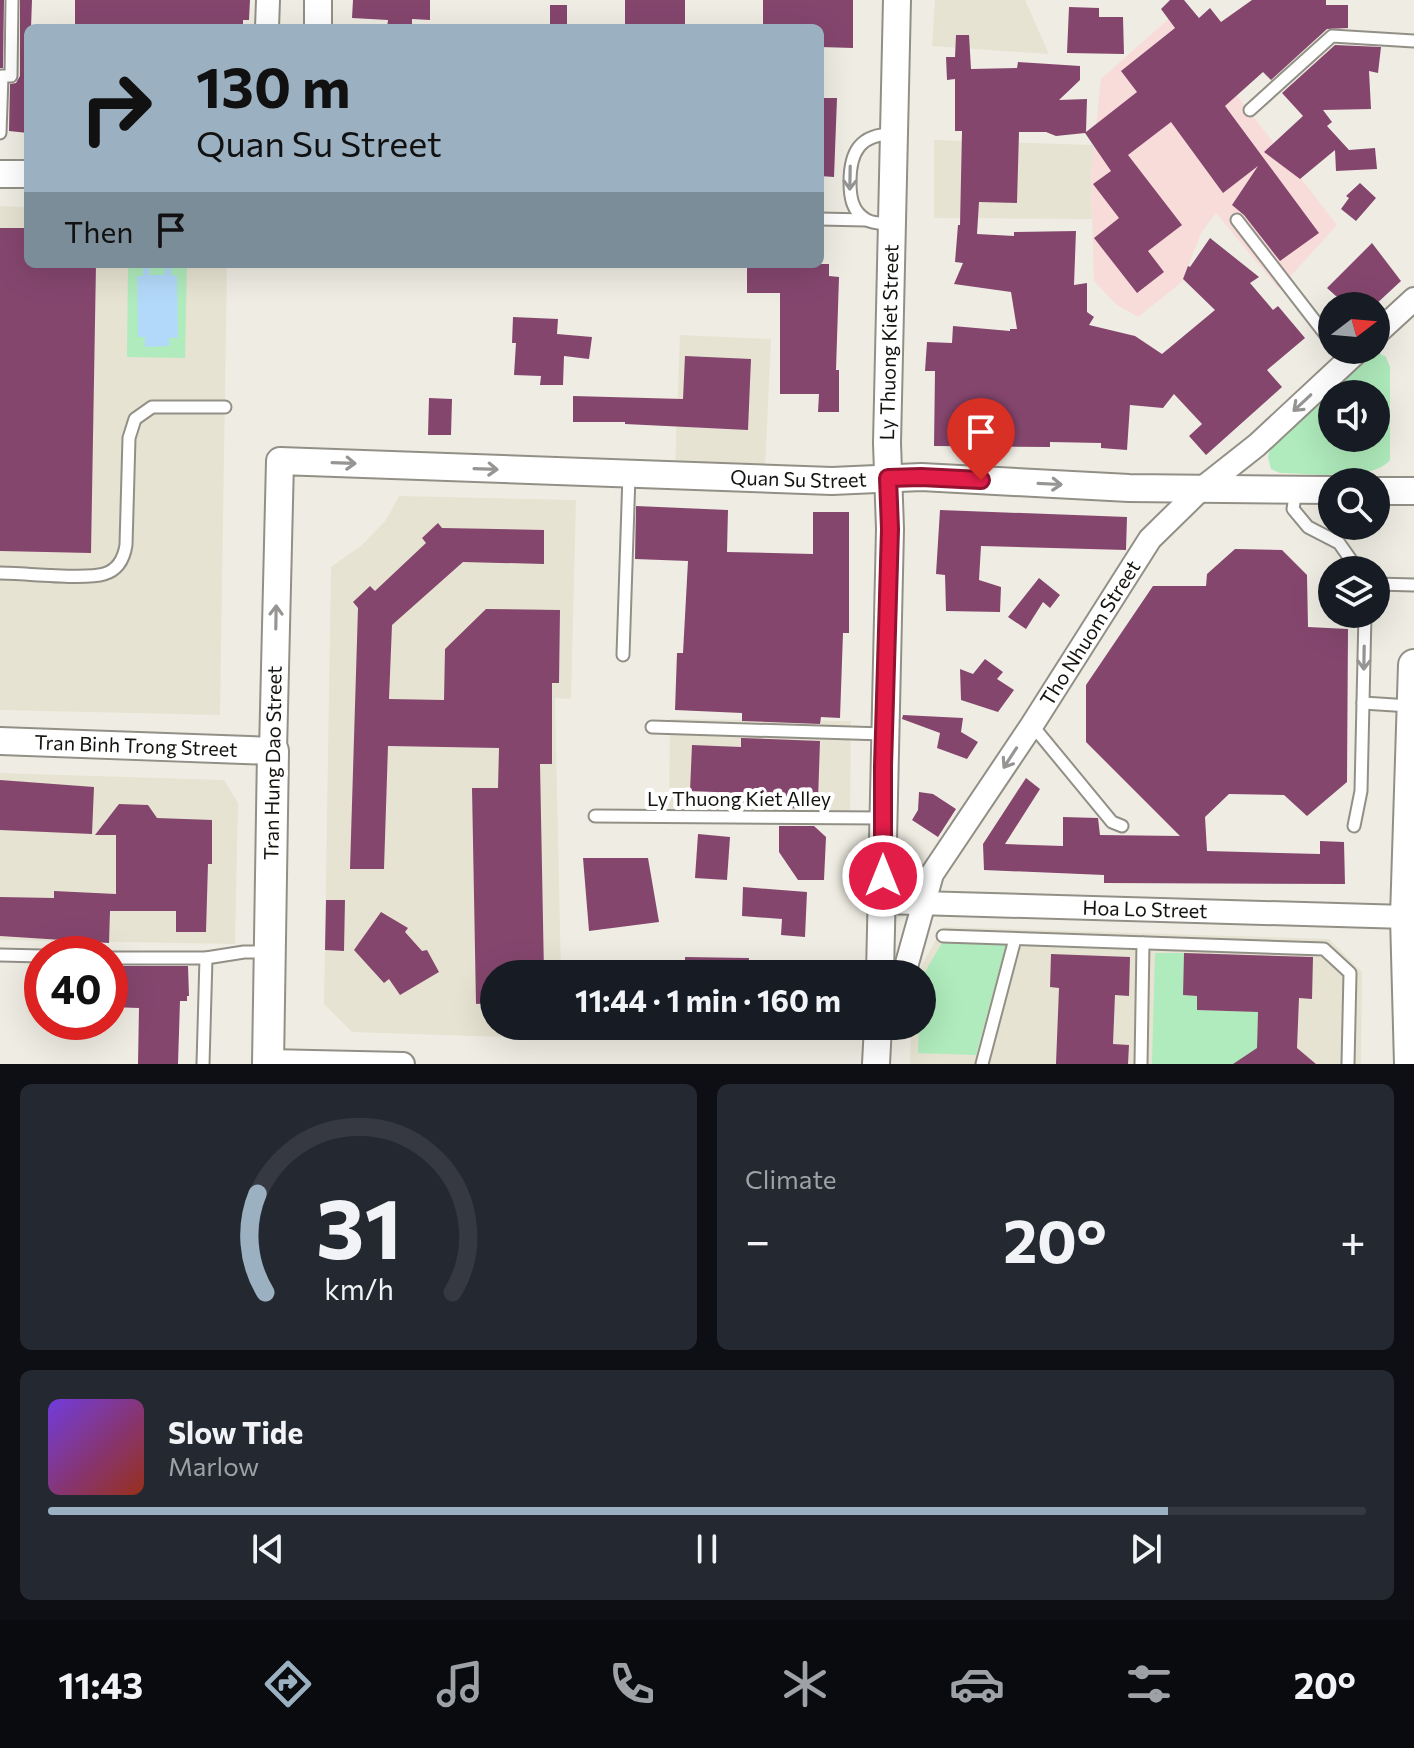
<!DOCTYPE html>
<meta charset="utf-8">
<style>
:root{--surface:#171b24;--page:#242831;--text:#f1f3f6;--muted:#9ea1a6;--line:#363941;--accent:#9bb1c1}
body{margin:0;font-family:Commissioner,sans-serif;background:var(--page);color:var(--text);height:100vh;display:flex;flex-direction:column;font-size:30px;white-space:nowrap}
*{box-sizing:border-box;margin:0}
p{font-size:26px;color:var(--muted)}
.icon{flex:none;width:44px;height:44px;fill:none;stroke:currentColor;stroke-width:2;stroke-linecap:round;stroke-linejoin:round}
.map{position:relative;height:1064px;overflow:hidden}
.side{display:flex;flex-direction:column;gap:20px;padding:20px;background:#0d0f14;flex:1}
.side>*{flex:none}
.top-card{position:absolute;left:24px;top:24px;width:800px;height:244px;border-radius:12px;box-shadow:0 8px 32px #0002;background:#9bb1c1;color:#111;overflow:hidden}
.needle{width:52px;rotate:74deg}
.tools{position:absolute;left:1318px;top:292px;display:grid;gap:16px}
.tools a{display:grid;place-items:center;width:72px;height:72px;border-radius:50%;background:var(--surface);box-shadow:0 8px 32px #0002;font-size:40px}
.speed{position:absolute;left:24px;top:936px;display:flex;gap:16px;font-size:40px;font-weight:700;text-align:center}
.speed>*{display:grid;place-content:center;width:104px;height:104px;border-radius:50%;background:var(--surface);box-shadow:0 8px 32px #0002;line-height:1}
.speed .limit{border:12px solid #d22;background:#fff;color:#111}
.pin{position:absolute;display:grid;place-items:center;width:68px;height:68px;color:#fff;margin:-82px -34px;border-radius:50% 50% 50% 0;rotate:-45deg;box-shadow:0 0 8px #0007}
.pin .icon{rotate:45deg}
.me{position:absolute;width:88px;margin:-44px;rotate:0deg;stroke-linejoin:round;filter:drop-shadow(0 0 6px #0008)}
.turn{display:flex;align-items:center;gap:28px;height:168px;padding:0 40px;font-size:36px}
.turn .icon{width:104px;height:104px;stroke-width:2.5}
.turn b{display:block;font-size:56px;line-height:68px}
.then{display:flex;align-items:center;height:76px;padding:0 40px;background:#0003;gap:16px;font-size:30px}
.big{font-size:60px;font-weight:700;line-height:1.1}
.side .tile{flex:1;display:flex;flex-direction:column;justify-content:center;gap:12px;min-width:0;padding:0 28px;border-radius:12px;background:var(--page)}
.side .dial{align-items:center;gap:0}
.dial svg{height:208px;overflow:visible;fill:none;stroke:var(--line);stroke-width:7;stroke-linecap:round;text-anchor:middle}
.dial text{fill:var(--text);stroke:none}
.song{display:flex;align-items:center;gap:24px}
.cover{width:96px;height:96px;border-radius:12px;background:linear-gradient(135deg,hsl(260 70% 55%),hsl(10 70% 35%))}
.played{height:8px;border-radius:4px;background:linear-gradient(90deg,var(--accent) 85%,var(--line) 85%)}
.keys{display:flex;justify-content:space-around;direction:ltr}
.heat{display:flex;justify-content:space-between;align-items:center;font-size:44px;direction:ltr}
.side .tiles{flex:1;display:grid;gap:20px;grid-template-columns:1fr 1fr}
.tile:last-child{grid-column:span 2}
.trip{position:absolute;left:480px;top:960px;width:456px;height:80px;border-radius:40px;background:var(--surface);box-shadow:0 8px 32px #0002;font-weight:700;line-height:80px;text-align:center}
.tab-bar{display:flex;height:128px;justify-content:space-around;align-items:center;background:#090b0e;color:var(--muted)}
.tab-bar .icon{width:56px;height:56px}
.tab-bar .active{color:var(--accent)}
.tab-bar b{font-size:36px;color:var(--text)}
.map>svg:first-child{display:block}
.built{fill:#e7e3d2}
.education{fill:#f7dcda}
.green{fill:#afebbc;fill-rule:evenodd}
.water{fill:#b3d9fa}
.building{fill:#85466e}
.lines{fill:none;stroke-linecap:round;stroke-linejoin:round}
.service-casing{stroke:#929086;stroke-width:15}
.minor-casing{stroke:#929086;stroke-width:26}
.tertiary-casing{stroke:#929086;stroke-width:30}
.secondary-casing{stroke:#929086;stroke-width:34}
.service{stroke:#fff;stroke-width:11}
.minor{stroke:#fff;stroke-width:22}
.tertiary{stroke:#fff;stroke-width:26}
.secondary{stroke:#fff;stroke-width:30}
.oneway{stroke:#969593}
.route-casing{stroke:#92132f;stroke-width:20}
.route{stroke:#e11d48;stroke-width:14}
.labels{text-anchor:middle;stroke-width:8;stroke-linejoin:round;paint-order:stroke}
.street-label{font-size:20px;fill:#151410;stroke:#fff}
</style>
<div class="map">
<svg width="1414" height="1064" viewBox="0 0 1414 1064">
<rect width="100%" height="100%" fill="#efede3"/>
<g class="built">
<path d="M935,0H1025L1049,54L932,46Z"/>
<path d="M934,140L1094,145L1091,174L1092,219L934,218Z"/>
<path d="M0,206L28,207V264H227L220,715L0,710Z"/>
<path d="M680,335L771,339L765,470L675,466Z"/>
<path d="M399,496L576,500L571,699L555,698L561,974H494V1026H560L559,1039L352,1032L324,1004L331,567L362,545L386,520Z"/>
<path d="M670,719L851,721L850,813L669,811Z"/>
<path d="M0,773L224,780L238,803L235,944L0,940Z"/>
<path d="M943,927L1329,939L1362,972L1361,1064H910L911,1026H922V974H917Z"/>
</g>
<path class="education" d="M1174,14L1337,225L1279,289L1216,213L1201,233L1182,282L1138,317L1117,305L1094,281L1091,174L1101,79Z"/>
<g class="green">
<path d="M128,264H187L185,358L127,357Z"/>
<path d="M1377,352L1386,357L1390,367V460C1373,482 1307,473 1280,473L1271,469L1268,457L1271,445L1365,355ZM1332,394H1376V438H1332Z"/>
<path d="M943,941H1007L976,1055L918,1053L919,1026H922V977Z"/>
<path d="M1155,953H1184L1183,995L1197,996V1010L1258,1012L1257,1048L1243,1064H1152Z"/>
</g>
<path class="water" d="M143,267H149L150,275H164L165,268H171V275L177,276L178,338H169V346L145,347V337H138L137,276H143Z"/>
<g class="building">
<path d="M0,0H4L3,68H0Z"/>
<path d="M20,0H32L31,28H28V133L9,131L10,84L16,83L20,76Z"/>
<path d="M75,0H250L249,20H243V28H75Z"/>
<path d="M353,0H430V20L412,19V28H387L388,20L352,18Z"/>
<rect x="625" y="0" width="60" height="28"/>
<path d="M763,0H853V48L820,47V28H763Z"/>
<path d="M1170,0H1184L1199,18L1210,8L1221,22L1252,0H1326V5H1348V28L1327,29L1271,80L1263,72L1225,106L1319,233L1280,261L1244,215L1232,205L1258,166L1223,193L1171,122L1128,155L1182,225L1148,251L1164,272L1137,293L1094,238L1119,218L1093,184L1111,171L1085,133L1056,136L1046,132H1019L1017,203L979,202L977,234L1014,236V232L1076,231L1074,285L1087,283V312L1094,317L1089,325L1135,336L1162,354L1215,310L1183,279L1188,266L1190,267L1210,238L1259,277L1250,283L1273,310L1278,306L1305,338L1267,370L1282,387L1206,455L1189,436L1202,424L1174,394L1163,408L1130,405L1127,450L1101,448V443L1050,442V447L934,446L935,371H925L927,342L952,343L953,326L1010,331V329H1017L1011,292L954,284L963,263L955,262L958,225H960L962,131H955V79L947,80L946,57H955L956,35H969L971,69L1017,68L1018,62L1080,66V80L1059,100L1087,99L1086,132L1137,92L1121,71L1175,28L1161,9Z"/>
<rect x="550" y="5" width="17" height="23"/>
<path d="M1069,7L1099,8V17H1123L1124,54L1067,53Z"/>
<path d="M1335,45L1381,47L1378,73L1369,71L1371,109L1323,110L1332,122L1327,126L1349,150L1375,148L1377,169L1336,171L1335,150L1300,179L1264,152L1303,116L1282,93Z"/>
<path d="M820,98H837L834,177L820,176Z"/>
<path d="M1360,183L1376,198L1356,221L1341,209L1349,198L1346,196Z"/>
<path d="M0,228H28V264H96L91,553L0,551Z"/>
<path d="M1372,243L1401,281L1374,306H1347L1327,288Z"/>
<path d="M747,264H829V276L839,277L836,370H839V412H818L819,394H780V293H747Z"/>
<path d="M513,317L558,319L557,334L592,337L589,359L564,356L563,385H540L541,376L514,375L516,343H512Z"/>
<path d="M685,356L751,359L748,430L625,424V422H573V396L683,399Z"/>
<path d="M429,398L452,399L451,435H428Z"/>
<path d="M636,506L728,510L727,552L813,554V512H849V633H843L840,718L821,717L820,724L742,721V713L675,710L677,653H683L688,561L635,559Z"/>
<path d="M940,510L1127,517L1126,550L981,546L979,580L1001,587L1000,612L946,611L945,575L936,574Z"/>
<path d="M438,523L442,528L544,530V564L463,562L392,625L389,699L444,700L445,649L486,609L560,610L559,683H552V764H540L544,974H494V1003L476,1004L472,788H498L499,748L388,746L384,869H350L358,608L353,602L370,586L375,591L426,543L422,538Z"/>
<path d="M1235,549L1282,550L1307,575L1308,627L1348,629L1347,782L1307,816L1284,795L1229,794L1205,817L1207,851L1320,854V841L1344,842L1345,884L1104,883V875L984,870L983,844L1026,778L1040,789L1005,844L1063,846V817L1098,818L1100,835L1180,836L1086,742V685L1153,586H1206L1207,574Z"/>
<path d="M1039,578L1060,595L1050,608L1043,602L1026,629L1008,617Z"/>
<path d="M985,659L1003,672L997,679L1014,690L998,712L961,700L960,669L973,674Z"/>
<path d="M903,715L963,718L961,732L978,742L967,759L937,748L940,733L902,719Z"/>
<path d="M741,738L820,741L818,801H812V809L739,806L740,793L690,791L692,745L741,747Z"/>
<path d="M0,780L94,787L92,834L0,830Z"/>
<path d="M919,792L933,794L956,809L938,837L912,820L918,810Z"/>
<path d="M119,804L148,805L157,818L212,820V864H208L206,932H176V911H110L109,943L0,936V897L54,898V891L116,894V835H95Z"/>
<path d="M779,826H814L826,837L824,880H798L779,852Z"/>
<path d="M698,834L730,837L727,880L695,878Z"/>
<path d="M583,858H648L659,922L589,931Z"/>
<path d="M743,887L807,892L805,937L781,935L782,919L742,916Z"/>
<path d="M326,900H345L344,951L325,950Z"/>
<path d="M381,912L408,928L405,932L422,951L427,950L439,972L400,995L389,979L384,983L354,950Z"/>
<path d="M1184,953L1313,957L1312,999L1299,998L1297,1048L1316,1064H1233L1257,1048L1258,1012L1197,1010V996L1183,995Z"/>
<path d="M1051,954L1130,957L1129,996L1115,995L1113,1044L1129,1045L1128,1064H1056L1059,988L1050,987Z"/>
<path d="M685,957L749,958L748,974H685Z"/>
<path d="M110,966H188L189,996H187V1001H180L178,1064H138L139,1008L110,1007Z"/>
</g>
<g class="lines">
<defs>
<g id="service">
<path d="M1250,110L1332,36L1414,41"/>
<path d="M0,133L2,76H11L12,0"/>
<path d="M820,219L866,220"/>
<path d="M1237,220L1332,343"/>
<path d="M891,224C883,223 874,224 867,220C852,212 850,197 850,182C850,152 860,134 893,134"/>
<path d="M1296,490L1293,509L1308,527L1339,543L1358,570"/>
<path d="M0,573C24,573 84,580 104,574C118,570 124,558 126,545L129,438L135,419L152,407H225"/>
<path d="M1376,584L1414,585"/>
<path d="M623,655L629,475"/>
<path d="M1363,703L1410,706"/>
<path d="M1032,725L1112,822L1122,826"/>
<path d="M652,727L884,734"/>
<path d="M595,816L882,818"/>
<path d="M1354,826L1361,791L1365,614"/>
<path d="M943,936L1324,949L1350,973L1348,1064"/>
<path d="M0,955L42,956"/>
<path d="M110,958H206L244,952H269"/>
<path d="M203,1064L206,958"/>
<path d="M982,1064L1015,939"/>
<path d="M1141,1064L1143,943"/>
</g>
<g id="minor">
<path d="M267,28L268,0"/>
<path d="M1376,334L1414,299"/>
<path id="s1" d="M883,902L1406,917"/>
<path id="s2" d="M904,974L932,874L1032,725L1150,539L1200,490L1257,445L1359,350"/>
<path d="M268,1061L403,1064"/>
</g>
<g id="tertiary">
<path d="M318,28V0"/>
<path d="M0,174H28"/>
<path d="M1376,491H1414"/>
<path id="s3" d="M0,741L273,751L280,461L832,481L921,477L1129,488L1332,490"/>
<path id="s4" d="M880,974L890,529L887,443L897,0"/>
<path d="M876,1064L878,1026"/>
</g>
<g id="secondary">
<path d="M268,1064L273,751"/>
<path d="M1410,1064L1406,917L1414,665"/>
</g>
</defs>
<use href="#service" class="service-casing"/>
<use href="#minor" class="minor-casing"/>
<use href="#tertiary" class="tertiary-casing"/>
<use href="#secondary" class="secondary-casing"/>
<use href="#service" class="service"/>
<use href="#minor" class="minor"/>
<use href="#tertiary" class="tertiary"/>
<use href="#secondary" class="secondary"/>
</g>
<defs><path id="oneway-shaft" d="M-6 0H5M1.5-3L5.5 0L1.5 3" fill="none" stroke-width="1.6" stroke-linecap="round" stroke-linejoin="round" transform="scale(2)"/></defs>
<g class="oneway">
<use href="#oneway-shaft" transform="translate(850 178) rotate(91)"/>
<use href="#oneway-shaft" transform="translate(1302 403) rotate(137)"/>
<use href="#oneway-shaft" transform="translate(344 463) rotate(2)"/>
<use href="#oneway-shaft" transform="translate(486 469) rotate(2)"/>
<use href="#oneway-shaft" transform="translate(1050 484) rotate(3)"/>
<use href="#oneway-shaft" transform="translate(276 617) rotate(-89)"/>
<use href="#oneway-shaft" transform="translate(1364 658) rotate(91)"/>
<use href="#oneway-shaft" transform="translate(1010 758) rotate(123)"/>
</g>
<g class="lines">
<defs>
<path id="route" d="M883,876V766L890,529L888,478L921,477L981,480"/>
</defs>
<use href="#route" class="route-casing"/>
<use href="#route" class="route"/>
</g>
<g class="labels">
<g class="street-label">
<text dy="7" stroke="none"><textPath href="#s4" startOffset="632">Ly Thuong Kiet Street</textPath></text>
<text dy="7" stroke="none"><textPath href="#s3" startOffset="1082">Quan Su Street</textPath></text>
<text dy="7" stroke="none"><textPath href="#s2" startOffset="392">Tho Nhuom Street</textPath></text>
<text dy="7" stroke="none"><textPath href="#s3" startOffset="136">Tran Binh Trong Street</textPath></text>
<text transform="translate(273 763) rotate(-89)" y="7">Tran Hung Dao Street</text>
<text x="739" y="806">Ly Thuong Kiet Alley</text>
<text dy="7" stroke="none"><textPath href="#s1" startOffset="262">Hoa Lo Street</textPath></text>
</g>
</g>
</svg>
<div class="tools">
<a><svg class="needle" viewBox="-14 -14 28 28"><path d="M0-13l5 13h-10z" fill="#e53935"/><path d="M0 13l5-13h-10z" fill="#9ea1a6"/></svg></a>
<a><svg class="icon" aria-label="sound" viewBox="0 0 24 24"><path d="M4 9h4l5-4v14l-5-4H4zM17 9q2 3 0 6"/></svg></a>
<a><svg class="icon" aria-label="search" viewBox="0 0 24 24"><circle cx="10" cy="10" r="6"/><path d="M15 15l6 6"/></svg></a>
<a><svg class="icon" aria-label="layers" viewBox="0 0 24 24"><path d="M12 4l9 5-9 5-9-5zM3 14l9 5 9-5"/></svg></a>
</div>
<div class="speed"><div class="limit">40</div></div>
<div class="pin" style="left:981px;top:480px;background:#d93025"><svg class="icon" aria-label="arrive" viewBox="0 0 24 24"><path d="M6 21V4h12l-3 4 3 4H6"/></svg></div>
<svg class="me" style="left:883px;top:876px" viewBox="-20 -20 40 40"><circle r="17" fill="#e11d48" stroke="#fff" stroke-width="3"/><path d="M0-11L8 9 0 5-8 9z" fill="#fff"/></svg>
<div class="trip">11:44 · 1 min · 160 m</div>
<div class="top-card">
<div class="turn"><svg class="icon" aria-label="right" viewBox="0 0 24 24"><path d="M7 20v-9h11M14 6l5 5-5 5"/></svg><div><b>130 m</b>Quan Su Street</div></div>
<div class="then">Then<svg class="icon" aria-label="arrive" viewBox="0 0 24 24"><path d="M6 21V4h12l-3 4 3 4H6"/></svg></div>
</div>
</div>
<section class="side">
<div class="tiles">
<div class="tile dial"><svg viewBox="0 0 100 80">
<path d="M14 69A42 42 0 1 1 86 69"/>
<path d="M14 69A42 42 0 0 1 11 31" stroke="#9bb1c1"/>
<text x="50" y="56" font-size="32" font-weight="700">31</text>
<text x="50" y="72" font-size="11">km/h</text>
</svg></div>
<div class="tile"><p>Climate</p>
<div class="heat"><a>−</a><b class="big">20°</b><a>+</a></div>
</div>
<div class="tile">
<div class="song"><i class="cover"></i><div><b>Slow Tide</b><p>Marlow</p></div></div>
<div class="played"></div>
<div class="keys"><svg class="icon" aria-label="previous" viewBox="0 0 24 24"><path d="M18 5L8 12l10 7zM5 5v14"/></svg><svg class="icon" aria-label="pause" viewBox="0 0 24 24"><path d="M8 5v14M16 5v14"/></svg><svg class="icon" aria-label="next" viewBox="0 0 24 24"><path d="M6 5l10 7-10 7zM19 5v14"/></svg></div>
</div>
</div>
</section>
<nav class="tab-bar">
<b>11:43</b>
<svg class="icon active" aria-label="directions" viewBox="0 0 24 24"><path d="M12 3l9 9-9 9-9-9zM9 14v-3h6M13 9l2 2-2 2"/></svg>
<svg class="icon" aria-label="music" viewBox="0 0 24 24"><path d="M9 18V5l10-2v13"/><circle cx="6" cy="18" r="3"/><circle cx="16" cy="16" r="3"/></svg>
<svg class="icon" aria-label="phone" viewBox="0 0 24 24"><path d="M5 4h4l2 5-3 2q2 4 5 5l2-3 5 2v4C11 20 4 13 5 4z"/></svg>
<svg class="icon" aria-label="climate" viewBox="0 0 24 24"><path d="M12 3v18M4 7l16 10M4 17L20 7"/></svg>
<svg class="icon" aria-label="car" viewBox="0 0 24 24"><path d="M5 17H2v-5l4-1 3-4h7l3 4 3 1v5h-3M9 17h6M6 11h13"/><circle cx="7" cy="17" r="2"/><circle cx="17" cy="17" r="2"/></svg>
<svg class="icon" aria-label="filters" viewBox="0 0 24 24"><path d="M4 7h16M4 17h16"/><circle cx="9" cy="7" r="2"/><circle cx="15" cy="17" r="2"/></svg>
<b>20°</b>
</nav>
